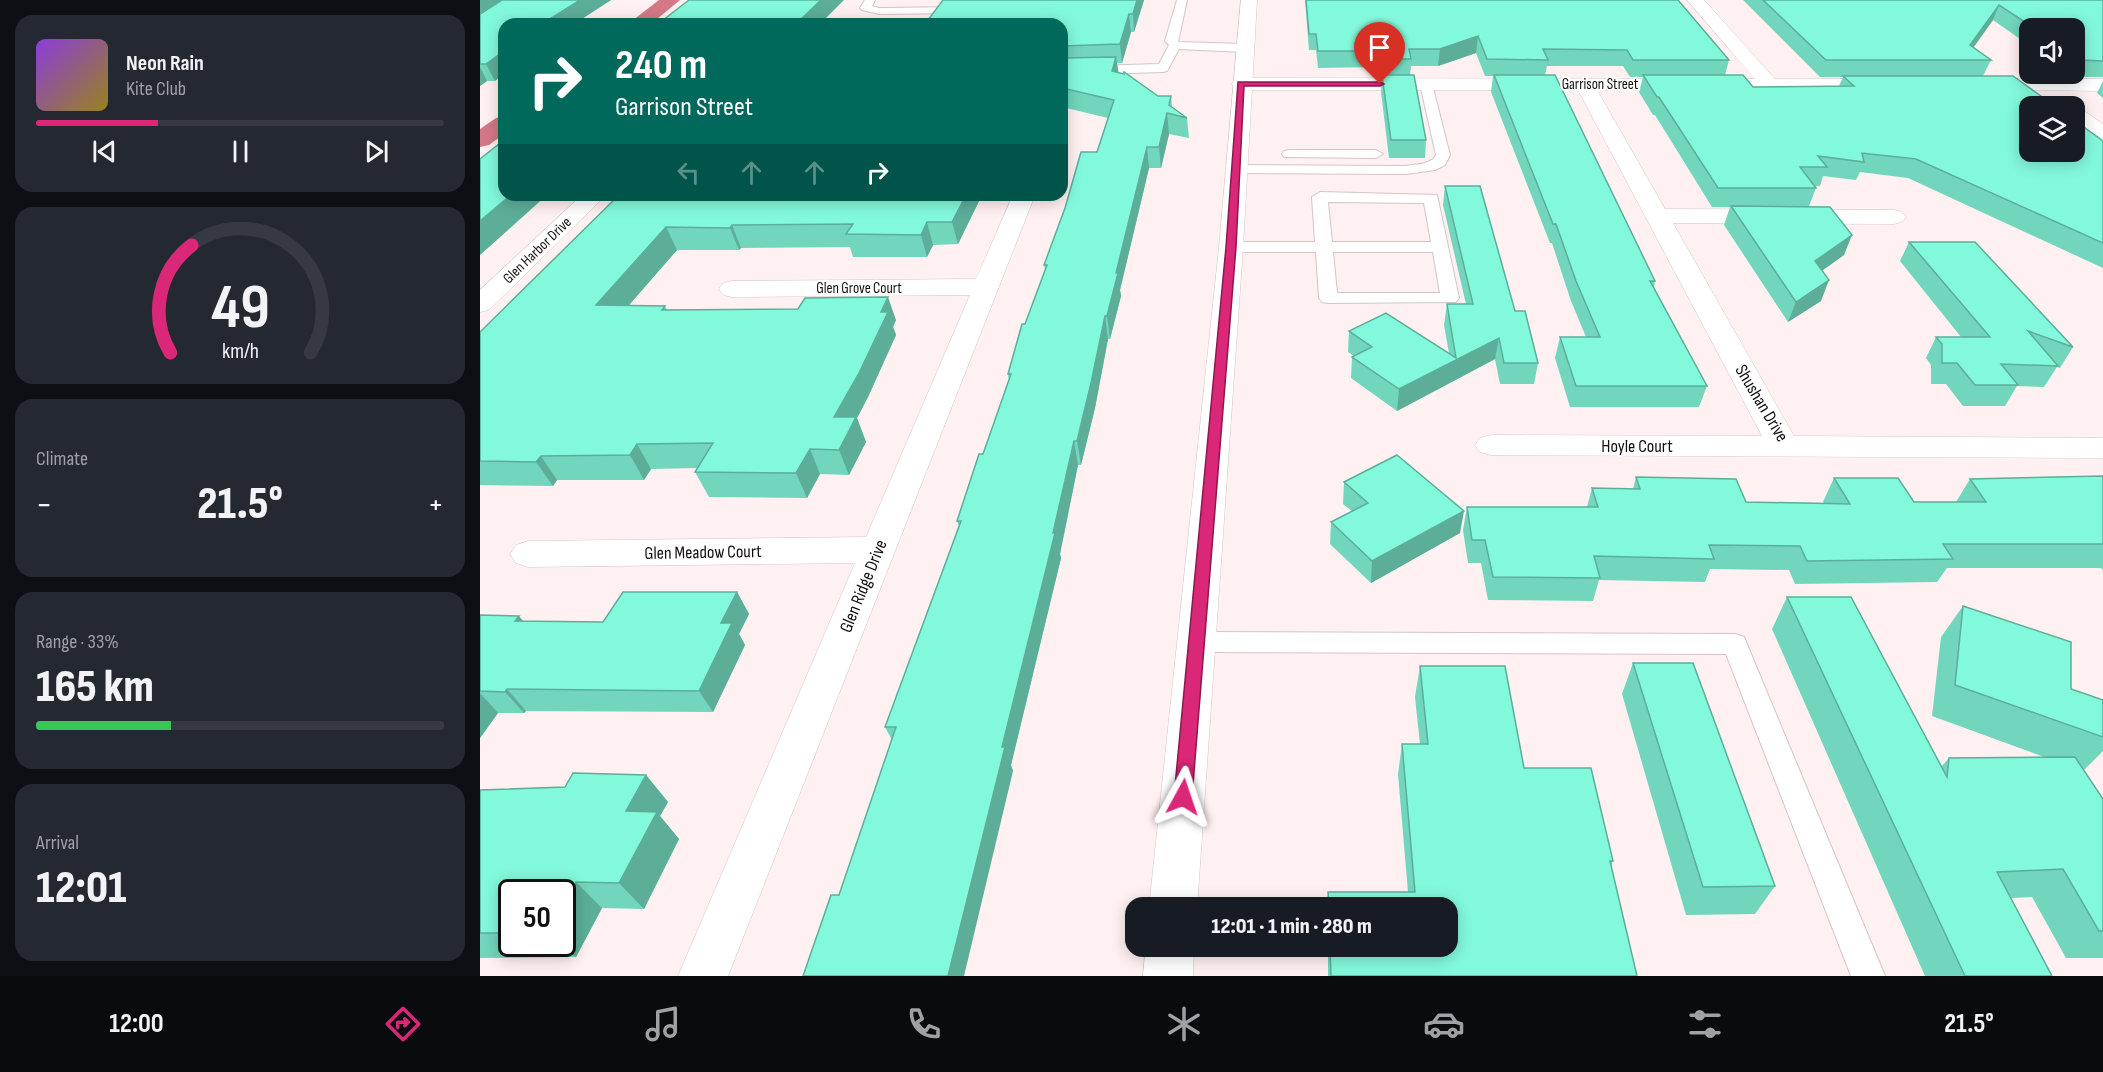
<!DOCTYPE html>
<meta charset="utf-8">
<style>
:root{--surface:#171b24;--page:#242831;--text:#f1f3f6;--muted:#9ea1a6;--line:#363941;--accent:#db2777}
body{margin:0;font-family:"Sofia Sans Condensed",sans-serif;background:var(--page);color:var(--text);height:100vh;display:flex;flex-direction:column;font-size:22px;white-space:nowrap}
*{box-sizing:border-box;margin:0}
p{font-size:20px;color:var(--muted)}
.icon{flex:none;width:33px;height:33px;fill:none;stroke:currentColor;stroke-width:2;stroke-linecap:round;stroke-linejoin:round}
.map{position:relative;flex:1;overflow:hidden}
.sheet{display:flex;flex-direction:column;gap:15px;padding:15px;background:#0d0f14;width:480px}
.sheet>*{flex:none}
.top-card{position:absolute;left:18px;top:18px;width:570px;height:183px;border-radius:18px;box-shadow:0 3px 15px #0003;background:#00695c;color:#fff;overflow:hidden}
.controls{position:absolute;left:1539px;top:18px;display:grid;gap:12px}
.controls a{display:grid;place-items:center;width:66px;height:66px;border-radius:12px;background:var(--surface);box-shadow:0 3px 15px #0003;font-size:30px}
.speed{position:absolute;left:18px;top:879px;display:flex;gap:12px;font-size:30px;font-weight:700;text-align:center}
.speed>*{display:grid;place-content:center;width:78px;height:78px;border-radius:50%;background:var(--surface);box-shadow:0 3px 15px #0003;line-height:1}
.speed .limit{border:3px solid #111;border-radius:9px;background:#fff;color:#111}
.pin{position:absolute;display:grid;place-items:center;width:51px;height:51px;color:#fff;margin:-62px -26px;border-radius:50% 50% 50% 0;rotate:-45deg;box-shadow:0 0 6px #0007}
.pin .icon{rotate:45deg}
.me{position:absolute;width:66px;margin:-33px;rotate:5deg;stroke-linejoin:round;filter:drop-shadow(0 0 4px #0008)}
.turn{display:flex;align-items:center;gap:21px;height:126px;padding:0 18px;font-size:27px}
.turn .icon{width:78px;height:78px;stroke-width:2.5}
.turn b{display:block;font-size:42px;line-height:51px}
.lanes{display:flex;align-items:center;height:57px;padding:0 18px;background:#0003;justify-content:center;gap:30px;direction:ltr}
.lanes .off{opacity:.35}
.big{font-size:45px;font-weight:800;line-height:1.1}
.sheet .widget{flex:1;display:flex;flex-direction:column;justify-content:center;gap:9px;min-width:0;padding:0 21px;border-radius:18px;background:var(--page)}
.sheet .dial{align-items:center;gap:0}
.dial svg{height:156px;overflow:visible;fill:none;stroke:var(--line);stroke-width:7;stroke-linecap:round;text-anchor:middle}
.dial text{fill:var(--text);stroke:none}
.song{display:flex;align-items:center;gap:18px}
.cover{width:72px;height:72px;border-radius:9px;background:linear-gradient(135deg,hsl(270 70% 55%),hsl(50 70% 35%))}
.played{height:6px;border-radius:3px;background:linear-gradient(90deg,var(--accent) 30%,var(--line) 30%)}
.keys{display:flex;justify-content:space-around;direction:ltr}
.heat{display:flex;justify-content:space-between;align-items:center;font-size:33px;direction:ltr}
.charge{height:9px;border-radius:4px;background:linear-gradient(90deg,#34c759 33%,var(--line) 0)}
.trip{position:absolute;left:645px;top:897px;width:333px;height:60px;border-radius:18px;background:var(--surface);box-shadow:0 3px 15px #0003;font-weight:800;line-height:60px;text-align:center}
.tabs{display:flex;height:96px;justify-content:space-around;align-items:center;background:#090b0e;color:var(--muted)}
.tabs .icon{width:42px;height:42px}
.tabs .on{color:var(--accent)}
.tabs b{font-size:27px;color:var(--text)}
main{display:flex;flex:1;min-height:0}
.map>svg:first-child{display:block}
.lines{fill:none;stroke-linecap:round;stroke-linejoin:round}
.canal{fill:#d47886;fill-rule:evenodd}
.lane-casing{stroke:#d3c5c6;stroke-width:2}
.street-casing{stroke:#d3c5c6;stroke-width:1}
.secondary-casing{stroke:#d3c5c6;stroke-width:1}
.lane{fill:#fff;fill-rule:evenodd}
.street{fill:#fff;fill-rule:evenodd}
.secondary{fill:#fff;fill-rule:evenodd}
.wall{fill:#71d6bc;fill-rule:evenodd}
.shaded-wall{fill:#5cae99}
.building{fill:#83f9db;stroke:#5cae99;stroke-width:1.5}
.route{fill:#db2777;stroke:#8e194d;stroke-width:1.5}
.labels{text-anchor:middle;stroke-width:4.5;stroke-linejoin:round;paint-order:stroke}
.far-street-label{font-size:15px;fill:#130e0e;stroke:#fff}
.street-label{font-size:18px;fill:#130e0e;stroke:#fff}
</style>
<main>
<section class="sheet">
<div class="widget">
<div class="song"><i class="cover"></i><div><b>Neon Rain</b><p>Kite Club</p></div></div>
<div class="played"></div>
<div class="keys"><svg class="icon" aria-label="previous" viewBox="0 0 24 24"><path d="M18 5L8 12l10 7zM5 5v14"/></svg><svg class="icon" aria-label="pause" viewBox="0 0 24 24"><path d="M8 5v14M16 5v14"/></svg><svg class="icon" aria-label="next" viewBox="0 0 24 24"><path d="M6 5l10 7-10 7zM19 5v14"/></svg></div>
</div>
<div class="widget dial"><svg viewBox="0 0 100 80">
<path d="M14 69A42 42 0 1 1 86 69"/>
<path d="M14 69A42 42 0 0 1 25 14" stroke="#db2777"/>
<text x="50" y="56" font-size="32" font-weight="700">49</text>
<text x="50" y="72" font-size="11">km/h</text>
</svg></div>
<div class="widget"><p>Climate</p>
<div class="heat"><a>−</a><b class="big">21.5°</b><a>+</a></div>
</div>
<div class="widget"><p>Range · 33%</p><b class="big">165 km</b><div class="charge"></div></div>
<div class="widget"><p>Arrival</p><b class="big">12:01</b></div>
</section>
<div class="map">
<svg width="1623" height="976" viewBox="0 0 1623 976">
<rect width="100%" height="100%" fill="#fff0f1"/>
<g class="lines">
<g class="canal">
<path d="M179,0H200L171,24H148Z"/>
<path d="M24,116V134L9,145L0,147V129L16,118Z"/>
</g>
<defs>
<g id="lane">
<path d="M385,0H395L392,6L399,8L485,7L491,10L485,13L399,14L382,10L380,8Z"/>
<path d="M697,0H707L698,42L764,44L770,48L764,52L699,49L687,71L683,72L582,75V67L679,64L689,45L685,41Z"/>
<path d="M946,80L952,84L970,155L965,165L955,170L926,174L755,173L748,169L755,165L926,166C936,164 951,165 956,155L940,84Z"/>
<path d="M809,150H896L903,154L896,158L804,157L802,154L804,151Z"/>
<path d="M840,192L957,195L979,298L976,302L848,303L842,302L839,298L836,252H751L743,247L751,242H835L832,197ZM848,202L944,203L951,242H852ZM853,252H953L960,293H857Z"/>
<path d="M716,632L1255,634L1264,637L1405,976H1371L1246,654L716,652L707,649L703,642L707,635Z"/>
</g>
<g id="street">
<path d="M1207,0H1224L1295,79H1405L1412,81L1414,85L1412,89L1405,91L1117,90L1185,209L1414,210L1422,212L1426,217L1422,222L1414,224L1193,223L1314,436L1623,438V458L1011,455L1000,452L995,445L1000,438L1011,435L1282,436L1098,90H761L754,88L752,84L754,80L761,78L1275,79Z"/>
<path d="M1502,79H1623V91L1495,89L1493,85L1495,81Z"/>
<path d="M1594,107L1601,109L1623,124V140L1616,138L1594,123Z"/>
<path d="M102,195H126L9,310L0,312V290Z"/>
<path d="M533,195H555L248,976H198L375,563L48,567L36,563L30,554L36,545L48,541L386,537L490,295L252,297L243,295L239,289L243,283L252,281L496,279Z"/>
</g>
<g id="secondary">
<path d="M761,0H777L763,247L717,908H669L739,247Z"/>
<path d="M666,946H714L713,976H663Z"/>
</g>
</defs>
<use href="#lane" class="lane-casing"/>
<use href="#street" class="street-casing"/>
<use href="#secondary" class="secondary-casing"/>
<use href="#lane" class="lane"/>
<use href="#street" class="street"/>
<use href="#secondary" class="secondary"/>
</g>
<g class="wall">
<path d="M0,0H131L94,24H24L15,81H7L0,86Z"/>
<path d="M463,0H664L654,32H651L642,63H637L638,73L678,96H691L692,107L707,118L709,138L689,134L681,168H669L640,290L641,296L630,339H628L615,408L601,465H598L580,554L581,558L531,765L533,771L359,895L412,740L405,727L479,526L477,521L503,454L529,381L528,374L565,269L564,265L617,152L628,118L582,107V24Z"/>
<path d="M825,0H1198L1249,60L1245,75L1273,87L1359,86L1363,77H1340L1263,0H1623V77H1593L1588,74H1594V28H1550V46L1513,20L1493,48L1511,60L1503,76L1623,141V268L1428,178L1380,172L1376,180L1343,176L1340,186H1334L1336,188L1329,206L1364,255L1342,271L1341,301L1308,322L1244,225L1250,207H1232L1175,115H1173L1159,92L1163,77H1150L1143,66H1067L1065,75L1175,281L1174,287L1227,386L1219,407H1090L1075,358L1080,337H1106L1091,301L1072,243H1070L1011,92L1013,76H1005L996,53L958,66H931L930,75L946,140L945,158H909L901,92L902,76H899L898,67L838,68L836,50H829Z"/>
<path d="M1623,81V98L1617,93Z"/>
<path d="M965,186L1035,311L1058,363L1054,384H1020L1015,359L917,411L871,378L872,357L874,356L868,352L869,331L969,353L964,325L967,304H986L963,205Z"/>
<path d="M139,195H502L478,244L453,245L447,257H373L370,247L261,248L259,250H197L149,305L185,306L187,310L416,320L413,327L416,335L388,397L377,418L386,442L369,475L340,474L327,498L229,497L215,472L218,468L171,469L164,480H77L73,486L0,485V332Z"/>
<path d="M1429,242L1593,347L1580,368L1577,367L1564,387L1537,386L1525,406H1483L1466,384H1451V365L1446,358L1456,337H1481L1420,261Z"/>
<path d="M1623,476V570L1621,568H1467L1457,582L1315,584L1309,570L1230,569L1225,582L1119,580L1113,601L1008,600L1001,563H988L983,530L987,507H1107L1112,488L1153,489L1156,477L1266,502L1344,503L1343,502L1354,478L1434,502H1476L1490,479Z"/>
<path d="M864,482L980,533L891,583L850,544L851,522L872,511L863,504Z"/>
<path d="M257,592L269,614L259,634L265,645L233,712L46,711L44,713H18L0,738V615L43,621L123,622Z"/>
<path d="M1307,597L1461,767L1469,758L1564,757L1452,716L1461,637L1483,606L1591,689L1623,700V751L1604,770L1623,799V958H1586L1552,897L1531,898L1572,976H1445L1292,629Z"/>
<path d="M1153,663L1295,886L1275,914L1206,915L1142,694Z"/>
<path d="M940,666L1044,768L1133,861L1131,866L1157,976H848V946H968V908H848V892H928L918,774L922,744H940L935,697Z"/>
<path d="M166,775L188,802L180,816L199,839L164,909L122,908L96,957L0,958V790L85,787ZM32,892L82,944H32Z"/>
</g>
<g class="shaded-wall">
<path d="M0,0H26L0,15Z"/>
<path d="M100,0H131L94,24H62Z"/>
<path d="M341,0H364L340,24H316Z"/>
<path d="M657,0H664L654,32L653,14Z"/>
<path d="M1519,5L1513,20L1483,62L1490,45Z"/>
<path d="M649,14L651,32L642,63L640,44Z"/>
<path d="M998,36L996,53L958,66L960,49Z"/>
<path d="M24,51V74L15,81L6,64Z"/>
<path d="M636,57L639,76L632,71Z"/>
<path d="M0,67L7,81L0,86Z"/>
<path d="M687,113L689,134L681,168L679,147Z"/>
<path d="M667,147L669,168L640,290L641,296L630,339L627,316L636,273Z"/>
<path d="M31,195H67L0,255V221Z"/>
<path d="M486,195H502L478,244L472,222Z"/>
<path d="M447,222L453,245L447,257L441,235Z"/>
<path d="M252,225L261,248L259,250L250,228Z"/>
<path d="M186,227L197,250L129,328L116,305Z"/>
<path d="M1372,235L1364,255L1327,281L1335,261Z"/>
<path d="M1349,280L1341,301L1308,322L1316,302Z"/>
<path d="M408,297L416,320L413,327L416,335L388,397L377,418L386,442L369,475L359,450L354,417Z"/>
<path d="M625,316L628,339L615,408L601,465L597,441Z"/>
<path d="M1019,338L1015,359L917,411L919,389Z"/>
<path d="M594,441L598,465L580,554L581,558L531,765L533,771L484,976H468L522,747L573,533Z"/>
<path d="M157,444L171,469L164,480L150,455Z"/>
<path d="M330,449L340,474L327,498L316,473Z"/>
<path d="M61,456L77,480L73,486L56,462Z"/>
<path d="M984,511L980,533L891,583L892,561Z"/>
<path d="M257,592L269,614L259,634L265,645L233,712L219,691L241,623Z"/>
<path d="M39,616L57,638L35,621Z"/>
<path d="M27,689L46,711L44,713L25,692Z"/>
<path d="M0,693L18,713L0,738Z"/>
<path d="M166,775L188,802L180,816L199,839L164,909L139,883L146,811Z"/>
<path d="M96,882L122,908L96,957L81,944H82V906Z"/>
</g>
<g class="building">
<path d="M22,0H100L62,24H24V51L6,64H0V14Z"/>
<path d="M209,0H341L316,24H178Z"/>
<path d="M463,0H657L653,14H649L640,44L582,46V24H445Z"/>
<path d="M826,0H1198L1249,60H1153L1147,50L1063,49L1068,60L1007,59L998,36L960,49H929L931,59H900L899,51H838L836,34H829Z"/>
<path d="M1283,0H1623V61L1602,60L1594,56V28H1554L1519,5L1490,45L1511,60H1346Z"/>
<path d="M636,57L632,71L644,74V72L678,96H691L689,105L707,118L687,113L679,147H667L636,273H638L627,316H625L611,383L597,441H594L573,533H575L522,747H525L468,976H323L351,895H359L416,727H405L481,521H477L499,454H503L531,374H528L542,324H545L567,265H564L585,208L601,152H617L634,100L582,88V58Z"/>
<path d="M902,75H934L946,140H911Z"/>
<path d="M1014,75H1075L1175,281H1170L1227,386H1096L1080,337H1120L1096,281L1076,224H1073Z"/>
<path d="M1163,75H1263L1273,87L1374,86L1363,76H1533L1575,106H1550V152H1594V120L1623,141V243L1436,159L1382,153L1384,162L1338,156L1347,167H1320L1336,188H1238L1179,97H1177Z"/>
<path d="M24,140V195H31L0,221V159Z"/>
<path d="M965,186H1000L1035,311H1045L1058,363H1024L1019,338L919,389L872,357L892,347L869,331L906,313L976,358L967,304H993Z"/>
<path d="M139,195H486L472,222H447L441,235L366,234L373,224L252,225L250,228L186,227L116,305L185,306L182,310L318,309L325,298L408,297L401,312H408L379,373L354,417H376L359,450L330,449L316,473L215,472L233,443L157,444L150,455L61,456L56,462L0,461V332Z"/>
<path d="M1251,206L1350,207L1372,235L1335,261L1349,280L1316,302Z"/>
<path d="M1429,242H1495L1593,347L1548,331L1578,366L1521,364L1538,385H1495L1477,363H1462V344L1456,337H1510Z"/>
<path d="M917,455L984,511L892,561L851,522L888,503L864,482Z"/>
<path d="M1623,476V544H1463L1473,559L1327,561L1320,546L1229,545L1234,559L1114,556L1120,578L1013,577L1005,540H992L987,507H1118L1112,488L1160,489L1156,477L1256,479L1266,502L1370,504L1354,478H1418L1434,502H1506L1490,479Z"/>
<path d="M143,592H257L241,623H252L219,691L27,689L25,692L0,691V615L39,616L35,621L123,622Z"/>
<path d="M1307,597H1371L1467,777L1469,758L1595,757L1623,799V931H1619L1583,869L1517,872L1572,976H1485Z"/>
<path d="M1483,606L1591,642V689L1623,700V737L1475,685Z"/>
<path d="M1153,663H1213L1295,886L1223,887Z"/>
<path d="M940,666H1025L1044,768H1111L1133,861H1130L1157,976H851L850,946H968V908H849L848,892H935L922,744H948Z"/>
<path d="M93,773L166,775L146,811L177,812L139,883L96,882L82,906V892H32V933H0V790L85,787Z"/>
</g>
<path class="route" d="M758,82H900L904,84L900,86H764L756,247L712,797L709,803L703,805L697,803L694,797L746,247Z"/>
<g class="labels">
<g class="far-street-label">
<text x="1120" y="89">Garrison Street</text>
<text transform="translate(57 250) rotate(-44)" y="5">Glen Harbor Drive</text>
<text x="379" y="293">Glen Grove Court</text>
</g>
<g class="street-label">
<text transform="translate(1282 403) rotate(59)" y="6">Shushan Drive</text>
<text x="1157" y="452">Hoyle Court</text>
<text transform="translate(223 552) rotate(-1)" y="6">Glen Meadow Court</text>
<text transform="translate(383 586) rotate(-68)" y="6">Glen Ridge Drive</text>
</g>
</g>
</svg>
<div class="controls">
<a><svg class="icon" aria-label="sound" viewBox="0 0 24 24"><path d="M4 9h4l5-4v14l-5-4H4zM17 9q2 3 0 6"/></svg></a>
<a><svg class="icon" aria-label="layers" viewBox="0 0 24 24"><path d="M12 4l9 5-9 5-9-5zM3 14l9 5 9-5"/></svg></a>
</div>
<div class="speed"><div class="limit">50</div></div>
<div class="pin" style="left:900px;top:84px;background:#d93025"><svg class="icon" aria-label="arrive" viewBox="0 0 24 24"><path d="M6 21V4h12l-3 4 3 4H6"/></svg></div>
<svg class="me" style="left:703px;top:797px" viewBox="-20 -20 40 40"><path d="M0-17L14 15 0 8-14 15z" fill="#db2777" stroke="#fff" stroke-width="4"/></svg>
<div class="trip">12:01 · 1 min · 280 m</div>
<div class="top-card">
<div class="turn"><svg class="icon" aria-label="right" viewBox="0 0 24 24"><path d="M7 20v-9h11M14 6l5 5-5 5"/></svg><div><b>240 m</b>Garrison Street</div></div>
<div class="lanes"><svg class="icon off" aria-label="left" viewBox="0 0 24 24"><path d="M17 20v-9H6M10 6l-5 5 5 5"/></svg><svg class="icon off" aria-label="ahead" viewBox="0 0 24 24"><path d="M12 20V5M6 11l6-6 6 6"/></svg><svg class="icon off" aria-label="ahead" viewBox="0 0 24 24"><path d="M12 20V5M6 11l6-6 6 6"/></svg><svg class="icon" aria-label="right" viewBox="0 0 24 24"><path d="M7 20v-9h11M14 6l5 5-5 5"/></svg></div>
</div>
</div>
</main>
<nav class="tabs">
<b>12:00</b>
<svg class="icon on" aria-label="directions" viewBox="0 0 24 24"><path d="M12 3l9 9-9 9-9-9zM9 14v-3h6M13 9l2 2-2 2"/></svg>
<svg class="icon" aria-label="music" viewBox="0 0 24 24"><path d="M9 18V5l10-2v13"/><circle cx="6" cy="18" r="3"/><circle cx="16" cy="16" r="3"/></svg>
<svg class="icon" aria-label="phone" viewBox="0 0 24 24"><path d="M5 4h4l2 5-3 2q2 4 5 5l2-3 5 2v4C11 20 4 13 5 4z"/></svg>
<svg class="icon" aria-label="climate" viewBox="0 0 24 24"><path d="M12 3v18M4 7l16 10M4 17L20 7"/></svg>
<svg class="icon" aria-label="car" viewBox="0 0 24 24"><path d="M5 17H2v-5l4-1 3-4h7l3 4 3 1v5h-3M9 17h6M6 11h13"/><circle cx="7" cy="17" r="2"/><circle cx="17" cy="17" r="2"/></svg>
<svg class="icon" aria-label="filters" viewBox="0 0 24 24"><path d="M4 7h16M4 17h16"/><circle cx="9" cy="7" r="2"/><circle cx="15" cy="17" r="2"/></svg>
<b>21.5°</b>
</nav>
